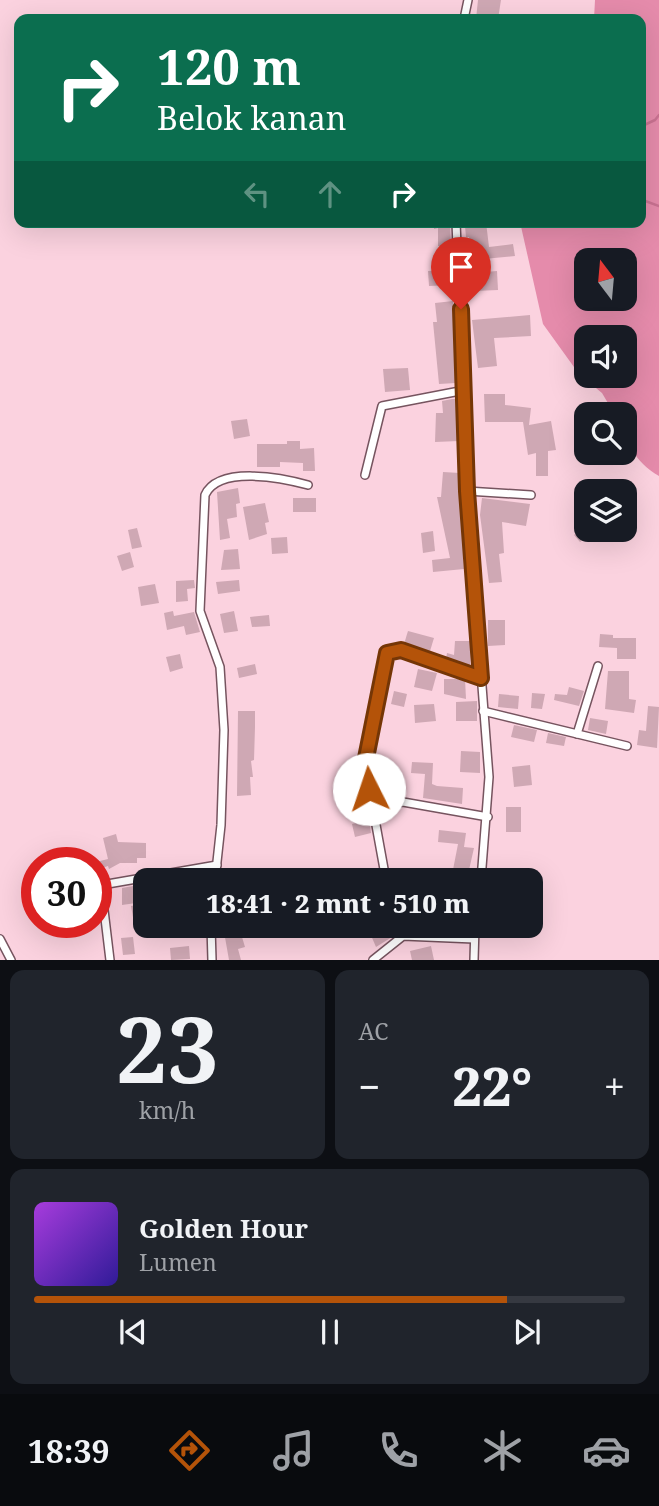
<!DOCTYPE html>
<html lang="id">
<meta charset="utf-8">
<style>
:root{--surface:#171b24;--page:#20242c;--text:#f1f3f6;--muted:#9ea1a6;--line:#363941;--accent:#b45309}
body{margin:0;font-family:"Noto Serif",serif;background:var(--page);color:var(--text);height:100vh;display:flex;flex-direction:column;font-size:26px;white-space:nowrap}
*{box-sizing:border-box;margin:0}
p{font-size:23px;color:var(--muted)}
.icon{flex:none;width:38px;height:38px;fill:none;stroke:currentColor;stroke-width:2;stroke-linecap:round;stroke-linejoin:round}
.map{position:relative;height:960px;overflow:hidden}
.drawer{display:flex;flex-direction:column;gap:10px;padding:10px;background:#0d0f14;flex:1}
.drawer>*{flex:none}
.top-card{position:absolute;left:14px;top:14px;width:632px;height:214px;border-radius:14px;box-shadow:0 7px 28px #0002;background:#0b6e4f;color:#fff;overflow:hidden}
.needle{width:46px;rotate:344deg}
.fabs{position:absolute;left:574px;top:248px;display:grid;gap:14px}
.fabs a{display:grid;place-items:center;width:63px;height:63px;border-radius:14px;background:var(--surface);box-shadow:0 7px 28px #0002;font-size:35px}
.speed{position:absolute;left:21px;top:847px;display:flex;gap:14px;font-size:35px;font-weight:700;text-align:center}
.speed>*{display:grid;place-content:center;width:91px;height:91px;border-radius:50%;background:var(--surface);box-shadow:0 7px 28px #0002;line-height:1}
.speed .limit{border:10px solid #d22;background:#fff;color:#111}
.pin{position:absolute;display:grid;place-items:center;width:60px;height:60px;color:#fff;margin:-72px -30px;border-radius:50% 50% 50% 0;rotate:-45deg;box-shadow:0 0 7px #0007}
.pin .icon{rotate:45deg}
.me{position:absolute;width:77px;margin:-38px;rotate:356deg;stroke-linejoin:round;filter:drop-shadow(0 0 5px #0008)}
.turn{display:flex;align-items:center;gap:24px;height:147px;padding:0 28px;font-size:32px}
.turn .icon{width:91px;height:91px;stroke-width:2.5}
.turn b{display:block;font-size:49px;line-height:60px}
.lanes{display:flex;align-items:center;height:66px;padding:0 28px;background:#0003;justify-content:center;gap:35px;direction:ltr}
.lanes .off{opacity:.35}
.big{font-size:52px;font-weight:800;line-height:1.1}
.drawer .card{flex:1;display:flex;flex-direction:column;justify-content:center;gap:10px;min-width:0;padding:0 24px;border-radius:14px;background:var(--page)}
.drawer .dial{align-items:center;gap:0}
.dial b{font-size:91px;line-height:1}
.song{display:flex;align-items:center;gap:21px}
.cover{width:84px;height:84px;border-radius:10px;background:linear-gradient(135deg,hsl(280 70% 55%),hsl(250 70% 35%))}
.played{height:7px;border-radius:4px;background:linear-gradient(90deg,var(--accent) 80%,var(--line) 80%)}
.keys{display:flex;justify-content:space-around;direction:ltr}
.heat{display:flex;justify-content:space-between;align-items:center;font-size:38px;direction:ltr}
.drawer .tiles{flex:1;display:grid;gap:10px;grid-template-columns:1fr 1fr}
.card:last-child{grid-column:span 2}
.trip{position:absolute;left:133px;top:868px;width:410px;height:70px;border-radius:14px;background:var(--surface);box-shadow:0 7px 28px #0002;font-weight:800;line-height:70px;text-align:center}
.tab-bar{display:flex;height:112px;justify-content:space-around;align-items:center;background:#090b0e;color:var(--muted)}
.tab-bar .icon{width:49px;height:49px}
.tab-bar .selected{color:var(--accent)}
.tab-bar b{font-size:32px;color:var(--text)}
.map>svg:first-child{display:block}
.forest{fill:#e58bab;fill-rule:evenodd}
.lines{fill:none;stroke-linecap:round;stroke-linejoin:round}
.stream{stroke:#c97291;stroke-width:2.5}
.building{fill:#cfa8b4}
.minor-casing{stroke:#76545f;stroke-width:10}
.minor{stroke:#fff;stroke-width:7}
.route-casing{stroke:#753606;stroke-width:18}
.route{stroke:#b45309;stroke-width:12}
</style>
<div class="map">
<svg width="659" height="960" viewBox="0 0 659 960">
<rect width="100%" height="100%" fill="#fbd2df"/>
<path class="forest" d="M595,0H659V476C634,461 625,443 625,415H615L602,393L579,374L543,324L520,222H640V19H594ZM586,261H625V299H586ZM586,338H625V376H586Z"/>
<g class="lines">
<g class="stream">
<path d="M640,127L655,120L659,115"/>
<path d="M640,199L659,206"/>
</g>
</g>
<g class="building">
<path d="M478,0H501L498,19H476Z"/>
<path d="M434,222H450L451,246H438V228L434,229Z"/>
<path d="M470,222H486L489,247L513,244L515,256L473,260L469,237H466L465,226H470Z"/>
<path d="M452,270V285L429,286L428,271Z"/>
<path d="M497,271L498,290L475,291L474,273Z"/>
<path d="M453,301L456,383L439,384L433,322H437L435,303Z"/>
<path d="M530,315L531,336L494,338L497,366L478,368L472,320Z"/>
<path d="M408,368L410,390L385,392L383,369Z"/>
<path d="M484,394H505V405L531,408L529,425L551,421L556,450L548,451V476H536V453L528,455L523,422H485Z"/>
<path d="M452,399H457L459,441L435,442L436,413H443L442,401Z"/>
<path d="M247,419L250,436L234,439L231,421Z"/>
<path d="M287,441H300V449L314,448L315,471H303V463L280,462V467H257V444H287Z"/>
<path d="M443,472L460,473L464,569L433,572L432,560L450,558L437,497H441Z"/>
<path d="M238,488L240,503L236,504L237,517L227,519L230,538L220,540L217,492Z"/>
<rect x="293" y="498" width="23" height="14"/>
<path d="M482,498L530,504L526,526L502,522L504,553L499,554L502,582L489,583L480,515Z"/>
<path d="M265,503L269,522L265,523L267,534L249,540L243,507Z"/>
<path d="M586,524V530H595L580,542L574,535Z"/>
<path d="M137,528L142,547L132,549L128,530Z"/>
<path d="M433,531L435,551L423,553L421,533Z"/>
<path d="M287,537L288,553L272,554L271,538Z"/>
<path d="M238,549L240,569L221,570L224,550Z"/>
<path d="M130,552L134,567L122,571L117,556Z"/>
<path d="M194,580L195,588L187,589L188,601L176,602V581Z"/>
<path d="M239,580L240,591L218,594L216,582Z"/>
<path d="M155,584L159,603L141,606L138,587Z"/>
<path d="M173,611L174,616L194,612L200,632L186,635L184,626L167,630L164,613Z"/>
<path d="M234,611L238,631L224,633L220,614Z"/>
<path d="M269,615L270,626L252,627L250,617Z"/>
<path d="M488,620H505V645L488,646Z"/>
<path d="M408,631L434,638L430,651L404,644Z"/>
<path d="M600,634L613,635V638H636V659H617V648L599,647Z"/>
<path d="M455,641H471L470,668L446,659L447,653L454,655Z"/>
<path d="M180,654L183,668L170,672L166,657Z"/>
<path d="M255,664L257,674L239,678L237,668Z"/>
<path d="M418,669L437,673L432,691L414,687Z"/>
<path d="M608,671H629V699L636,700L634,713L605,709Z"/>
<path d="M444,679H465L466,699L444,694Z"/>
<path d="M569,687L584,691L579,706L554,700L555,694L567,695Z"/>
<path d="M394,691L407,694L404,707L391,704Z"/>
<path d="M532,693L545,694L542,709L531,708Z"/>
<path d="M499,694L519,696L518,709L498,707Z"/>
<path d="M477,701V721H456V702Z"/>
<path d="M434,704L436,721L415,723L414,705Z"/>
<path d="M648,706L659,707L657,748L637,745L639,730L646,731Z"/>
<path d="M238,711H255V727L254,760L251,761L253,777H250L251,795L237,796Z"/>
<path d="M590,718L608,721L606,734L588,730Z"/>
<path d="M514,725L537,730L534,742L511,737Z"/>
<path d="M548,733L566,737L564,746L546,743Z"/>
<path d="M461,751L480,752V773L460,772Z"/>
<path d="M412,762L433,763L432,784L437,786L463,788L462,804L423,798L425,774L411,773Z"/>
<path d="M530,765L532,785L514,787L512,767Z"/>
<rect x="506" y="807" width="15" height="25"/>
<path d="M369,820L371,833L355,837L352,824Z"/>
<path d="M439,830L466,833L464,847L474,848L469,870L476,871L475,880H451L458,844L438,842Z"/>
<path d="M116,834L118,842L146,843V858H137V863H120L109,869L108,866L96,870V862L108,859L103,838Z"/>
<path d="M133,886L136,903L122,905V888Z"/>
<path d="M143,904L145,921L134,923L131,906Z"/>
<path d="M223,926H236L238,938L242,937L245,947L238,949L241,960H229Z"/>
<path d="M367,926H388L392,937L376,947Z"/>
<path d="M133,937L135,954L123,955L121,938Z"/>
<path d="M189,946L190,959L171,960L170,948Z"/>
<path d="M431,946L434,960H412L410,951Z"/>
</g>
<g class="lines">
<defs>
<g id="minor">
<path d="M464,19L468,0"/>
<path d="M456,222L467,491L489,777L481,880"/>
<path d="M365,475L382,406L465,390"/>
<path d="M467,491L531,495"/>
<path d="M483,711L627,746"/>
<path d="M577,734L598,666"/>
<path d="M373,809L403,802L488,817"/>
<path d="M215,880L221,825L224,730L220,667L200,611L205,495C219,465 283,478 308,485"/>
<path d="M386,880L366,770L384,657L393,649L401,650L481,678"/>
<path d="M101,885L110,960"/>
<path d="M96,886L217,865"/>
<path d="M211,926L212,960"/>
<path d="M0,939L11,960"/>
<path d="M373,960L403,936L474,939"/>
<path d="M474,960L475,926"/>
</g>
</defs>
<use href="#minor" class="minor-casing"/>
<use href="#minor" class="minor"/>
</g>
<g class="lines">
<defs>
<path id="route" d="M369,789L366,758L387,653L401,650L481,678L467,491L461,309"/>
</defs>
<use href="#route" class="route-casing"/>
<use href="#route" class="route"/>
</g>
</svg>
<div class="fabs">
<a><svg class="needle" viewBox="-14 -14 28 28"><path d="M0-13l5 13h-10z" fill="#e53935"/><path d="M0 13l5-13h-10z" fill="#9ea1a6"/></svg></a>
<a><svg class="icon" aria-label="sound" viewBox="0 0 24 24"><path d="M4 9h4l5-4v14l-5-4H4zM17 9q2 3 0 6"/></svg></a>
<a><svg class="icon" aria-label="search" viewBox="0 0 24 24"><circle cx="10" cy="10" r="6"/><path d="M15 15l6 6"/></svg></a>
<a><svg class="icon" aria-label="layers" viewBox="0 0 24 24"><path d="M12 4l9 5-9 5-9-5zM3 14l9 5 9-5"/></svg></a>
</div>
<div class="speed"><div class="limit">30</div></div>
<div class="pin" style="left:461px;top:309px;background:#d93025"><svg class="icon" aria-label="arrive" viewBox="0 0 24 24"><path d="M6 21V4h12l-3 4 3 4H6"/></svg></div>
<svg class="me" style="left:369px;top:789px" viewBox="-20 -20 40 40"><circle r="19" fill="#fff"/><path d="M0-13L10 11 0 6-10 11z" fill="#b45309"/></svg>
<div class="trip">18:41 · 2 mnt · 510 m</div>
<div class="top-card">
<div class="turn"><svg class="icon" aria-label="right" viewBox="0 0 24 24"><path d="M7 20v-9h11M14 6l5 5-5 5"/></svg><div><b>120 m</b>Belok kanan</div></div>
<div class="lanes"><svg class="icon off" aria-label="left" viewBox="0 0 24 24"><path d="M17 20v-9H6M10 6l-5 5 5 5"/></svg><svg class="icon off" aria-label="ahead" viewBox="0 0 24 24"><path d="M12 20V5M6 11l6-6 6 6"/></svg><svg class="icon" aria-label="right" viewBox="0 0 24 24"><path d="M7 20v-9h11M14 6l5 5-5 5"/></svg></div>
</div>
</div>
<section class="drawer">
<div class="tiles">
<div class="card dial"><b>23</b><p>km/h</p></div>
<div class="card"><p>AC</p>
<div class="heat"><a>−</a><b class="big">22°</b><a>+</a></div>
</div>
<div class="card">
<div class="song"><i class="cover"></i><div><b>Golden Hour</b><p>Lumen</p></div></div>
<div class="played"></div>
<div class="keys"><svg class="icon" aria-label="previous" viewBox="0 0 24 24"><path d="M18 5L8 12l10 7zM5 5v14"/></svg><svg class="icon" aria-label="pause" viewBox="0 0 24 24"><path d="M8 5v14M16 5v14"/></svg><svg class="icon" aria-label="next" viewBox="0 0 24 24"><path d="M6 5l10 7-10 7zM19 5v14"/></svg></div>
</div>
</div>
</section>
<nav class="tab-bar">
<b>18:39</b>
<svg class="icon selected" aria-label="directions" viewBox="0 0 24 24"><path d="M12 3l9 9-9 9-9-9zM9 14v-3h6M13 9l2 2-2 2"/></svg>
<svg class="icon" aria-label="music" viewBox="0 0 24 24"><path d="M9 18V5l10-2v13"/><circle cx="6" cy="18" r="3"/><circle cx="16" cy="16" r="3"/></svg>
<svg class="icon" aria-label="phone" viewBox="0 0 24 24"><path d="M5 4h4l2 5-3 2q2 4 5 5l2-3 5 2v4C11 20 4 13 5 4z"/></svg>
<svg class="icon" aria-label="climate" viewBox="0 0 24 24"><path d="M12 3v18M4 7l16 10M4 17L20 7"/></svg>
<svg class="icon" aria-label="car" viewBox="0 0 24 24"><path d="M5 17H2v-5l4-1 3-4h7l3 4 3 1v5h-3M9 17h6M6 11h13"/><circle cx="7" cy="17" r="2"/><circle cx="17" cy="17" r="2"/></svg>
</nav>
